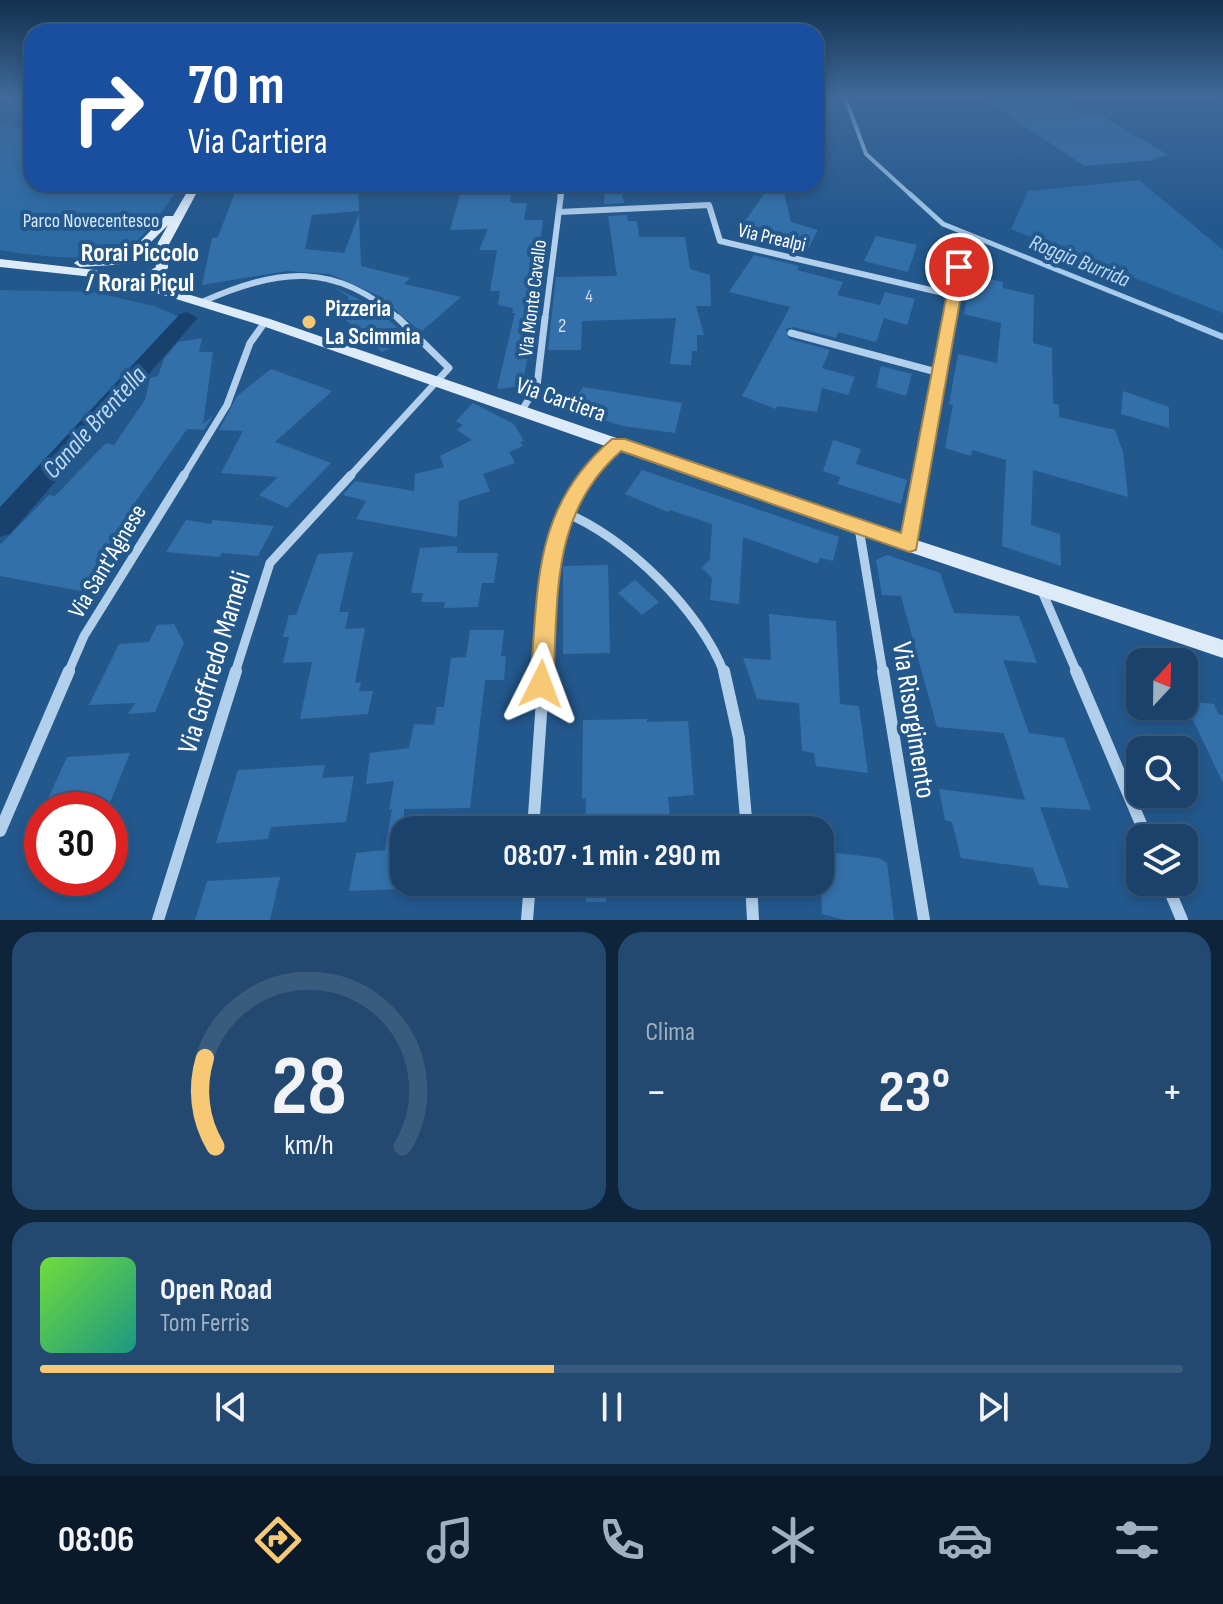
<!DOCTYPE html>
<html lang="it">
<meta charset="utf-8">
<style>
:root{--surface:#1a426a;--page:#234970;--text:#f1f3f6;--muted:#9fb0c1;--line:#385b7e;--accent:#f7c974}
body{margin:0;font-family:"Sofia Sans Condensed",sans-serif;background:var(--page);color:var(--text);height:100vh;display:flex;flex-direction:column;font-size:30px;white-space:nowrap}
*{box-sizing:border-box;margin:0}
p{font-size:26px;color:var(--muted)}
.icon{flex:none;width:44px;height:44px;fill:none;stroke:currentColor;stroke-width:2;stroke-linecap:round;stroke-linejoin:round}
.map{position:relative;height:920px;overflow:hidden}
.sheet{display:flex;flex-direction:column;gap:12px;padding:12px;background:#0e243a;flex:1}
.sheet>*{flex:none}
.top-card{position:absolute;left:24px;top:24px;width:800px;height:168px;border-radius:24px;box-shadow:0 4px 12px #0003,0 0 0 2px var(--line);background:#1a4fa0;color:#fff;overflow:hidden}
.needle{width:52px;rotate:22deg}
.buttons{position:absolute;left:1126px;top:648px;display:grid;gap:16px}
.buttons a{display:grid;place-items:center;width:72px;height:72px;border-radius:16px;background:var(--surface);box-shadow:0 4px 12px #0003,0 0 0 2px var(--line);font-size:40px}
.speed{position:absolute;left:24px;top:792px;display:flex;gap:16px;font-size:40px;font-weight:700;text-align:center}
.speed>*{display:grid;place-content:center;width:104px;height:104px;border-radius:50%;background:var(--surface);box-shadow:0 4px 12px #0003,0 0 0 2px var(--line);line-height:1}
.speed .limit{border:12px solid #d22;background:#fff;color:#111}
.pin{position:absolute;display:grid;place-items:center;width:68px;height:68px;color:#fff;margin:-34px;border:4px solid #fff;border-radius:50%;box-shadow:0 2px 8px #0007}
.me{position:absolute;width:88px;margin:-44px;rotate:3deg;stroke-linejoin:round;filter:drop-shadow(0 0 6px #0008)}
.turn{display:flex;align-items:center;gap:28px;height:168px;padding:0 32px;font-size:36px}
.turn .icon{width:104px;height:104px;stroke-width:2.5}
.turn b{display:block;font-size:56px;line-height:68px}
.big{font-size:60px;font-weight:700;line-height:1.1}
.sheet .card{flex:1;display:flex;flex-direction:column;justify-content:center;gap:12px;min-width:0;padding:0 28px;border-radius:24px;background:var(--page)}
.sheet .dial{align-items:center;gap:0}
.dial svg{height:208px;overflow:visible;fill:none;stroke:var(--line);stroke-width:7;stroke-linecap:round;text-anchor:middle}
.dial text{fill:var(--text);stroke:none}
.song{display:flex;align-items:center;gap:24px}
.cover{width:96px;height:96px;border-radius:12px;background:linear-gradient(135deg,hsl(100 70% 55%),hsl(170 70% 35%))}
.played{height:8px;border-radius:4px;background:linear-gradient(90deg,var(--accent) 45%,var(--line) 45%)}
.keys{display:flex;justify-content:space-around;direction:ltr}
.heat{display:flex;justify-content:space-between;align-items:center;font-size:44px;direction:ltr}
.sheet .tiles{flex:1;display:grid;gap:12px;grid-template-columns:1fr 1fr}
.card:last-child{grid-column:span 2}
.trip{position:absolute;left:390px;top:816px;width:444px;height:80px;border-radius:24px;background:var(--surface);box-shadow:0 4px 12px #0003,0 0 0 2px var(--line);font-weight:700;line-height:80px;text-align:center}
.tabs{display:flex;height:128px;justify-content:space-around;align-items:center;background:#0a1a2a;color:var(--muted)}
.tabs .icon{width:56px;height:56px}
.tabs .current{color:var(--accent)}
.tabs b{font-size:36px;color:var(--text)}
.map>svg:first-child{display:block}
.green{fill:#2d6ba5}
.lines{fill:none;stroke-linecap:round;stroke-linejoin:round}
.stream-far2{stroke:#a6cbec;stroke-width:4}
.stream-far1{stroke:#a6cbec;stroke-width:5}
.stream{stroke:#a6cbec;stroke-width:6}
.canal{fill:#18426d;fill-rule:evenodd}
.building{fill:#3370aa}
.street-far4{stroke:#b2cfeb;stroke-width:5}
.street-far3{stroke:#b2cfeb;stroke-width:6}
.street-far2{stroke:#b2cfeb;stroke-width:7}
.street-far1{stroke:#b2cfeb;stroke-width:9}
.street{stroke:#b2cfeb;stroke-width:12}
.secondary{fill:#ddebf9;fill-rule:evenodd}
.route{fill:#f7c974;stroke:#a1834b;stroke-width:2}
.poi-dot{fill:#f7c974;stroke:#23588d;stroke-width:3}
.labels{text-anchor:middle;stroke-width:8;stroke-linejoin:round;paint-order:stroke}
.far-number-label{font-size:18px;fill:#ccdbea}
.far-park-label{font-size:20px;fill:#d7e8f8;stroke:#23588d}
.far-street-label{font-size:20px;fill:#fff;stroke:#23588d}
.number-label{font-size:20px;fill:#ccdbea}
.far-water-label{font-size:22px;font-style:italic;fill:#bed9f2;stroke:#23588d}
.poi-label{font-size:24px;font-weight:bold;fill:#fff;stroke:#23588d;text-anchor:start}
.street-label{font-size:24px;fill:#fff;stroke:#23588d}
.far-district-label{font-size:26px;font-weight:bold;fill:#fff;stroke:#23588d}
.water-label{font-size:26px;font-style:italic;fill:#bed9f2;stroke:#23588d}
.near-street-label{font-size:28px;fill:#fff;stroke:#23588d}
</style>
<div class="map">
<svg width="1223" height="920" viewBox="0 0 1223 920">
<rect width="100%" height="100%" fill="#23588d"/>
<g class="green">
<path d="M0,124L32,132V184H182C168,202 144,240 125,250C99,264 29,255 0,250Z"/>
<path d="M1139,180L1223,250V313L1011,229L1028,191Z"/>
<path d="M0,290L93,292L154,306L180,317L0,515Z"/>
</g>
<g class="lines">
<path class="stream-far2" d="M845,97L866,154L912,196"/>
<path class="stream-far1" d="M910,194L943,224L1182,320"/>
<path class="stream" d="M1177,318L1223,337"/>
<path class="canal" d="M187,312L198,318L194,322L10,534L0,537V507L180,314Z"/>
</g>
<g class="building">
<path d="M982,97H1055L1085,115L1099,114L1168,155L1153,158L1156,160L1084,166Z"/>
<path d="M238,184H358L359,211L312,215L305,249L344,253L359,214L361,266L410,278L404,284L461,297L421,332L379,296L330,274L287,271L202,285L212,238L218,237Z"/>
<path d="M606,184H620L624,203L604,204Z"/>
<path d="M771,184H782L791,222L818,230L805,255L761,244L767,235L740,228Z"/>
<path d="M460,195H511L510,201L513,203H527L524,220H543L536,277H544L540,314L535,350H529L522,386L497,389L515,313H512L513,308L498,305L500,291H490L497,250H479L488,229L450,230Z"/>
<path d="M627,215L628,221H637L639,237H685L690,269L710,275L711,306H696L704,335H697V351H692L691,365L670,364L676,318L582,321L581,350H548L556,277L617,276L608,216Z"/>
<path d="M876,236L917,245L908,272L864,261Z"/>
<path d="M754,255L799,266L797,270L843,282L837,295L880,305L885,292L915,299L907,325L884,318L876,342L838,332L836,338L793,327L786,329L789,339L830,350L822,368L855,377L848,395L822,388L817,412L777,406L776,409L742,396L790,307L729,292Z"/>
<path d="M971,275L1003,282V288L1034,295L1033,343L1052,348L1053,403L1059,405V417L1115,430L1123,452L1128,497L1033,470L1031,525L1060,534L1061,566L1002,546L1006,460L972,450L971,456L945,448L953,405L949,404L958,354L997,363L1001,323L964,314Z"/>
<path d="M333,287L373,306L410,339L382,352L339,314L351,309L346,305L349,297Z"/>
<path d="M202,338L199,352H213L203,424L213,416L204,430L187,429L134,504L145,505L81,591L0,576V545L49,495L55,496L106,443L114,445L145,400L150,378L158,376L164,359L178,342Z"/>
<path d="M881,366L912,374L906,396L876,387Z"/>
<path d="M271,369L332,391L275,442L331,463L287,508L259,495L278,477L221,473L243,431L219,430L237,396Z"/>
<path d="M583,387L682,403L675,433L623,426L568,409Z"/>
<path d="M1123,391L1169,407V428L1121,414Z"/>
<path d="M473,403L514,424L524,441L520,442L523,446L509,452L515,463L483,474L490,491L459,501L457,537L356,519L366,501L343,495L355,481L414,491L415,474L444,467L440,456L472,440L457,430L463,425L456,421Z"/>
<path d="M833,440L861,449L856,464L907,480L901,504L838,484L840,477L823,471Z"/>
<path d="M642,470L839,537L833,561L820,558L818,564L743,537L739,604L710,600L712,578L702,568L710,559L712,524L670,510L668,512L625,494Z"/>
<path d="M186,520L211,524L213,520L274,526L258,556L222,553L219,557L166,552Z"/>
<path d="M457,546V553H498L494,583H482L478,607L444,608L445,602H421L423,593H411L420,548Z"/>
<path d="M353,552L339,612H349L345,629L365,628L355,683L361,682L359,691H373L368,714L300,719L312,662L283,663L289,637H283L289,615H296L318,554Z"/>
<path d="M887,555L940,573L954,613L1019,616L1037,663L1003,660L1029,733L1064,738L1091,810L1040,807L1069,888L1039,885L1033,868L961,858L952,822L945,820L939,789L1025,800L1004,733L937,727L901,596L882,595L876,560Z"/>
<path d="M608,565L610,653L563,654V566Z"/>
<path d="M635,580L659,602L642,615L618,593Z"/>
<path d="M769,614L836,621L840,704L859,706L868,773L816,766L814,753L802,751L799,703L757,699L743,658L771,660Z"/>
<path d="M174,624L184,643L155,712L128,714L135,703L89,705L119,644L149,642L157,625Z"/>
<path d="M470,630H504L501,656H506L504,680H485L470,808L404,809V889L349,891L356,853L385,850L392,809L389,810L394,781L366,784L370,753L409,748L414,724L434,725L437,707H444L451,658L466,657Z"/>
<path d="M1184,701L1214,704L1218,714L1223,715V783Z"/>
<path d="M647,719V722L688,721L694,795L668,797L671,830H585L586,798L582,799L583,720Z"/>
<path d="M130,753L107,810H43L67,757Z"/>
<path d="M325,765L322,778L354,776L346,822L271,827L268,839L216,843L238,770Z"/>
<path d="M820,851L879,858L887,863L894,920H845L822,914Z"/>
<path d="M280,877L270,920H195L207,881Z"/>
<path d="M587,882H606V902H586Z"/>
</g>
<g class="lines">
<path class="street-far4" d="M560,196L562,184"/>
<g class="street-far3">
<path d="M559,212L709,205L720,241L952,295"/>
<path d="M202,302C278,268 336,261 400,320"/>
<path d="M545,320L561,194"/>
<path d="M949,320L959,267"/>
</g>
<g class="street-far2">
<path d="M791,333L940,373"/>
<path d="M522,410L537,386L545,318"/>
<path d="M183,477L227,405L250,343L265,322"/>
<path d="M349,477L449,368L398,318"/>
<path d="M588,477L619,444"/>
<path d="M921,477L950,318"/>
</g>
<g class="street-far1">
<path d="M563,512C624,535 702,612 724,673"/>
<path d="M859,528L883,673"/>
<path d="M909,544L922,475"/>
<path d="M1041,589L1077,673"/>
<path d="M68,673L84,636L184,475"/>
<path d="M235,673L270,563L351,475"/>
<path d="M544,673C549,599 542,537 589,475"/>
</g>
<g class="street">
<path d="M724,671L739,738L747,830"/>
<path d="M883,671L924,920"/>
<path d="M1076,671L1147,838"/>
<path d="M533,830L544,671"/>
<path d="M0,831L69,671"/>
<path d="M751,882L753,920"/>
<path d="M1166,882L1182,920"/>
<path d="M158,920L236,671"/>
<path d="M527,920L530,882"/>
</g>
<path class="secondary" d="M187,192L196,194L167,248L168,268L147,282L270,319L861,522L1223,640V658L853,533L260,325L131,285L123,287L93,277L0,267V259L95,270L124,279L140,277L156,267L155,248L168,225L129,264L80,267L74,263L80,259H123L165,216H173Z"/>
</g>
<linearGradient id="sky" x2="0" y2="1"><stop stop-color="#13304e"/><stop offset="0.43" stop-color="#3f6a9a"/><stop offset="1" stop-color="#3f6a9a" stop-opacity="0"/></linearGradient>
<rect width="1223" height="225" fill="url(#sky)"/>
<path class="route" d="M959,263L966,267L916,550L909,552L621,451C549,515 559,596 553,684L550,692L541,696L533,692L530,684C539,587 531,508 612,439H625L901,533L952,267Z"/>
<circle class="poi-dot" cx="309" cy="322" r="8"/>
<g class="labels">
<g class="far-number-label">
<text x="589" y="302">4</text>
</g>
<g class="far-park-label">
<text x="91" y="227">Parco Novecentesco</text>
</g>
<g class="far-street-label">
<text transform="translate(772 237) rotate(13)" y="7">Via Prealpi</text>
<text transform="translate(532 298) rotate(-83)" y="7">Via Monte Cavallo</text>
</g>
<g class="number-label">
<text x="562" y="332">2</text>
</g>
<g class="far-water-label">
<text transform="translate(1080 260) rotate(22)" y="8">Roggia Burrida</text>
</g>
<g class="poi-label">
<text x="325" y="316">Pizzeria<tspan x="325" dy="28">La Scimmia</tspan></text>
</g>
<g class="street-label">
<text transform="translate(561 399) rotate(19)" y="8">Via Cartiera</text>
<text transform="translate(107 561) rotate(-59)" y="8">Via Sant'Agnese</text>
</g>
<g class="far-district-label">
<text x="140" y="261">Rorai Piccolo<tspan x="140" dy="30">/ Rorai Piçul</tspan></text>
</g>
<g class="water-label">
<text transform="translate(94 422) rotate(-48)" y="9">Canale Brentella</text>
</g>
<g class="near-street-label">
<text transform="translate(213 662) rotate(-73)" y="10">Via Goffredo Mameli</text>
<text transform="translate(915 720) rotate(81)" y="10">Via Risorgimento</text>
</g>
</g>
</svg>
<div class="buttons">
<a><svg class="needle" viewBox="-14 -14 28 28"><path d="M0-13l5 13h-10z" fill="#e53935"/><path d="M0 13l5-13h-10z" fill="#9fb0c1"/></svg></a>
<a><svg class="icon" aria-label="search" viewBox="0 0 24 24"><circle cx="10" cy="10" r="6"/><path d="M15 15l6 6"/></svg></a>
<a><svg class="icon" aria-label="layers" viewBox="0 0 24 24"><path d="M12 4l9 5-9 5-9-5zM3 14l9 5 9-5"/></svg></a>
</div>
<div class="speed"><div class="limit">30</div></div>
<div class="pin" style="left:959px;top:267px;background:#d93025"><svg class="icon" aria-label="arrive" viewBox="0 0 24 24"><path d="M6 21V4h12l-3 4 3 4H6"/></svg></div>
<svg class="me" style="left:541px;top:684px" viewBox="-20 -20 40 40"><path d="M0-17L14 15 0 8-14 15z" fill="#f7c974" stroke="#fff" stroke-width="4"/></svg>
<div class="trip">08:07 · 1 min · 290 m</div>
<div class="top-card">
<div class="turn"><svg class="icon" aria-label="right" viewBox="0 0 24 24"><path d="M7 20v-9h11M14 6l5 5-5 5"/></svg><div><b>70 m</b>Via Cartiera</div></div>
</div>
</div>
<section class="sheet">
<div class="tiles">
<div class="card dial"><svg viewBox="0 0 100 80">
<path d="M14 69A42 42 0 1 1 86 69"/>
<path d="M14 69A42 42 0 0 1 10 35" stroke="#f7c974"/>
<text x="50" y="56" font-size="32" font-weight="700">28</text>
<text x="50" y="72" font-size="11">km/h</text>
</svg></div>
<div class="card"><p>Clima</p>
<div class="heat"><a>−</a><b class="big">23°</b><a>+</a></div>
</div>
<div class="card">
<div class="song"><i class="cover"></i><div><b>Open Road</b><p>Tom Ferris</p></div></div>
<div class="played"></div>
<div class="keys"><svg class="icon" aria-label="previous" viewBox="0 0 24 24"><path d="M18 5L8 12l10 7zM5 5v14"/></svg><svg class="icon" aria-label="pause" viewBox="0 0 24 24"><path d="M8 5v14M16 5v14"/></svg><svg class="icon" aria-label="next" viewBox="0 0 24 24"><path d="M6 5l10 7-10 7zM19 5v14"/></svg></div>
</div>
</div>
</section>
<nav class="tabs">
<b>08:06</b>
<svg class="icon current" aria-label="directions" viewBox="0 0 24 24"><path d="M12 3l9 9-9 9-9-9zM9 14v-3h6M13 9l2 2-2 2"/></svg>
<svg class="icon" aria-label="music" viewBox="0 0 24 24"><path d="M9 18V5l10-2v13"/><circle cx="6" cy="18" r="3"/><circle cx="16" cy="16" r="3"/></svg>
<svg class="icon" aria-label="phone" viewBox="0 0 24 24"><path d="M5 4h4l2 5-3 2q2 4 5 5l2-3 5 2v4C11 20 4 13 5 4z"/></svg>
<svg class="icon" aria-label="climate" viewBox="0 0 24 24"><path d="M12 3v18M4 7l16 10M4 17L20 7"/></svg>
<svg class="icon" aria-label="car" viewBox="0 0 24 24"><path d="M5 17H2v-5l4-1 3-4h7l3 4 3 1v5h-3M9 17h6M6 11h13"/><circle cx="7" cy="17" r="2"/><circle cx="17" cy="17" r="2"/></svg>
<svg class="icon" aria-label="filters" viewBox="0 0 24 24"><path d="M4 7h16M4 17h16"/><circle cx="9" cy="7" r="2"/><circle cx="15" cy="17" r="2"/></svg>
</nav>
